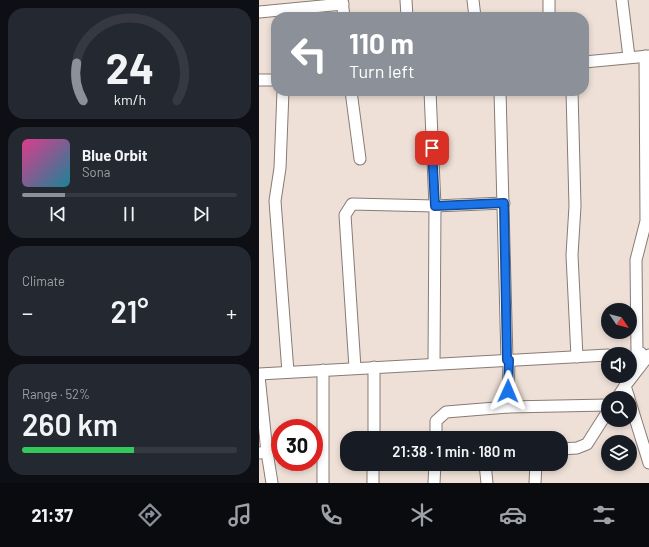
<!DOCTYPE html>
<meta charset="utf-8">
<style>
:root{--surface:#171b24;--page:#242831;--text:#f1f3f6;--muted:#9ea1a6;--line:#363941;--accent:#8c9099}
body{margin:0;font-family:Barlow,sans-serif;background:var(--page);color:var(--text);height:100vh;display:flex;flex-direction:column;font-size:15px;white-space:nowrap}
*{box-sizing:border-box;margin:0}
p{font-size:13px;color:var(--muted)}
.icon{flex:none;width:22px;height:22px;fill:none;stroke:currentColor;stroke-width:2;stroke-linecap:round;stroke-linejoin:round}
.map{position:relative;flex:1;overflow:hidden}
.drawer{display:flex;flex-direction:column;gap:8px;padding:8px;background:#0d0f14;width:259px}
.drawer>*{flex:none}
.banner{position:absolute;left:12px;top:12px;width:318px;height:84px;border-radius:16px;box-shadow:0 2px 6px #0003;background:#8c9099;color:#fff;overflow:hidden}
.needle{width:26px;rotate:125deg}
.tools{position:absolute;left:342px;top:303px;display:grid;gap:8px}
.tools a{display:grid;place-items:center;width:36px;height:36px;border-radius:50%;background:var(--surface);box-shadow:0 2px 6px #0003;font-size:20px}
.speed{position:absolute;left:12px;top:419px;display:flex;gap:8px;font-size:20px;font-weight:700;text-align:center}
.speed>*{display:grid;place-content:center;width:52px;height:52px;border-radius:50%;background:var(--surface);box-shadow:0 2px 6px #0003;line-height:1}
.speed .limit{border:6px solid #d22;background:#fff;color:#111}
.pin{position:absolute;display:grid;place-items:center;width:34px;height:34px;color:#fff;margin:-17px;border-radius:8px;box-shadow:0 2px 6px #0006}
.me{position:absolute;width:44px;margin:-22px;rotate:1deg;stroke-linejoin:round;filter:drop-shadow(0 0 3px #0008)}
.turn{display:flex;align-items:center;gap:14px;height:84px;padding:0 12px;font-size:18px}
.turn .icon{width:52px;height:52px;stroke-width:2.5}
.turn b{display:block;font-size:28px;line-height:34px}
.big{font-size:30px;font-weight:600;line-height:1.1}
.drawer .card{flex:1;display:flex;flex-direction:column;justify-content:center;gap:6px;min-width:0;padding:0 14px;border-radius:16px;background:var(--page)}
.drawer .dial{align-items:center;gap:0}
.dial svg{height:104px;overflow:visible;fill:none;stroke:var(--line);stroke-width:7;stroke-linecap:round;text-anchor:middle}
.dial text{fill:var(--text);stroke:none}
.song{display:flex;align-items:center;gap:12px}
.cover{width:48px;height:48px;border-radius:6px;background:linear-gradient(135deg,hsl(330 70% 55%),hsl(190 70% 35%))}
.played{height:4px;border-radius:2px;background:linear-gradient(90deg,var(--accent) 20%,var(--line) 20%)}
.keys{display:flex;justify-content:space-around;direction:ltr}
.heat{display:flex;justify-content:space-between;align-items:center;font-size:22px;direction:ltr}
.charge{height:6px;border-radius:3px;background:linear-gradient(90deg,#34c759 52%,var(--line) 0)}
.trip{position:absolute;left:81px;top:431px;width:228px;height:40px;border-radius:16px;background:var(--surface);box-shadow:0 2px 6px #0003;font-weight:600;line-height:40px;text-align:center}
.menu{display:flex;height:64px;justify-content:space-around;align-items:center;background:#090b0e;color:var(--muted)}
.menu .icon{width:28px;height:28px}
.menu .selected{color:var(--accent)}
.menu b{font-size:18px;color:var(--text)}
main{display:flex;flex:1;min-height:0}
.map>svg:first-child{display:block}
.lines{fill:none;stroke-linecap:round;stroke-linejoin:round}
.minor-casing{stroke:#887b73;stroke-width:13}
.minor{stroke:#fff;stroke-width:11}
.route-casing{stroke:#114b97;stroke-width:10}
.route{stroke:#1a73e8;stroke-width:7}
</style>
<main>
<section class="drawer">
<div class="card dial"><svg viewBox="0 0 100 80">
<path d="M14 69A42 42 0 1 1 86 69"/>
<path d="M14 69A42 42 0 0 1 9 40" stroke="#8c9099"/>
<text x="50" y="56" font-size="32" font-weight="700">24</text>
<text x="50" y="72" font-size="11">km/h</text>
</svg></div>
<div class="card">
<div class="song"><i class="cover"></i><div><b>Blue Orbit</b><p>Sona</p></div></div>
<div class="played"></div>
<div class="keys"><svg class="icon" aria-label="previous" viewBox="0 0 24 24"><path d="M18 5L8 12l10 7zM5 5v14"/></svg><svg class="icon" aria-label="pause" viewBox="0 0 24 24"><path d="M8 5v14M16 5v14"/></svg><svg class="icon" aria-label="next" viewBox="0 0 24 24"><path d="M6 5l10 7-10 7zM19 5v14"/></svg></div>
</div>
<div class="card"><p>Climate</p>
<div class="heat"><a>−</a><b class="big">21°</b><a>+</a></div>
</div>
<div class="card"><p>Range · 52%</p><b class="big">260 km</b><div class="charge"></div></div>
</section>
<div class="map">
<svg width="390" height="483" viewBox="0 0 390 483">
<rect width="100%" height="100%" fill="#eee0d7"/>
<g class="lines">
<defs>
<g id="minor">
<path d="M83,0L85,17"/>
<path d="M147,0L148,17"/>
<path d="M214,0L216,17"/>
<path d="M363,0L370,57"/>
<path d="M0,12L84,4"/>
<path d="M290,17V0"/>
<path d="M325,62L390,56"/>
<path d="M0,80H17"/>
<path d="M24,91L21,168L16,201L29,372"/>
<path d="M92,91L101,159"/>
<path d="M171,91L176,206L175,364"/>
<path d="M241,91L248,360H250L249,407"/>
<path d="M313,91L316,206L313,255L318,357"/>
<path d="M381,366L382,353H378L377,260L387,221L386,56"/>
<path d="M96,368L86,215L93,204L176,206L245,203"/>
<path d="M0,374L349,355"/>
<path d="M0,376L8,452L0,453"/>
<path d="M358,398L366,386"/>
<path d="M370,398L366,386L390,355"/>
<path d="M371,402L390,463"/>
<path d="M115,438V367"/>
<path d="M177,438V421L187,412L249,407L349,405"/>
<path d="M302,449L318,448L328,444L349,411"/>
<path d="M8,452L13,483"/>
<path d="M226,464L228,483"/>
<path d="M64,483V370"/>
<path d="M114,483V464"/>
<path d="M175,483L176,464"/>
<path d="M276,483L277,464"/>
</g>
</defs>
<use href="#minor" class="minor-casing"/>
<use href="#minor" class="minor"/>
</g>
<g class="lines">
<defs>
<path id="route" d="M173,148L176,206L245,203L248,360H250L249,391"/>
</defs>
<use href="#route" class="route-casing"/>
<use href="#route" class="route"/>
</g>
</svg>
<div class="tools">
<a><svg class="needle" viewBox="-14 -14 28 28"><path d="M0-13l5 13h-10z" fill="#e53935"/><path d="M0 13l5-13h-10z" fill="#9ea1a6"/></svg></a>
<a><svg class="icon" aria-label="sound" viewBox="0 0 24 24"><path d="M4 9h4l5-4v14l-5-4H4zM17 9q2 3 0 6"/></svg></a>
<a><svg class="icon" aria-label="search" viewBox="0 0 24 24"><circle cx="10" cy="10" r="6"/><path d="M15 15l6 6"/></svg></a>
<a><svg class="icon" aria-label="layers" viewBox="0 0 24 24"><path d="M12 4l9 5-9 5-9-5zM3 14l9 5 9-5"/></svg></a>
</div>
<div class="speed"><div class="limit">30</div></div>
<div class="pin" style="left:173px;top:148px;background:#d93025"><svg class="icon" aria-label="arrive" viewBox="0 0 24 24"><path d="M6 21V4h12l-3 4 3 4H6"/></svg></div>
<svg class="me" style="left:249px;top:391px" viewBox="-20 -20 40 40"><path d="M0-17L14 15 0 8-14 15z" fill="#1a73e8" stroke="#fff" stroke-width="4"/></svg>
<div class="trip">21:38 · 1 min · 180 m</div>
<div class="banner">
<div class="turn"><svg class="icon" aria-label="left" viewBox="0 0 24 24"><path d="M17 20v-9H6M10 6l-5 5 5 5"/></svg><div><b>110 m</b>Turn left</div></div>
</div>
</div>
</main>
<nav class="menu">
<b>21:37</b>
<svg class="icon selected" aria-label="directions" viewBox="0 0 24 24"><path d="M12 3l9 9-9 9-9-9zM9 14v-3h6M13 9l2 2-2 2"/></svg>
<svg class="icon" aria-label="music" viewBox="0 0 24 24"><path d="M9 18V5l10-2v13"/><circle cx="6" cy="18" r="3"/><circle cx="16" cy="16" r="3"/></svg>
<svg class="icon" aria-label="phone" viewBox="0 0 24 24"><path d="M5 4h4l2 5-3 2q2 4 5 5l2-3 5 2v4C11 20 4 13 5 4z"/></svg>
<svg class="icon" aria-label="climate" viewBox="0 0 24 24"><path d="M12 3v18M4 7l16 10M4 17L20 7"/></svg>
<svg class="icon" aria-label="car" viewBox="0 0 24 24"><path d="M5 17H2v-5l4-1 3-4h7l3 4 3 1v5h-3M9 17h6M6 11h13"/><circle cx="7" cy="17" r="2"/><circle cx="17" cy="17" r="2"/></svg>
<svg class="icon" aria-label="filters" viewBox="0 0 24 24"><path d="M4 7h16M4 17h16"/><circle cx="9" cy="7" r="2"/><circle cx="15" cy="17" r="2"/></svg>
</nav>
